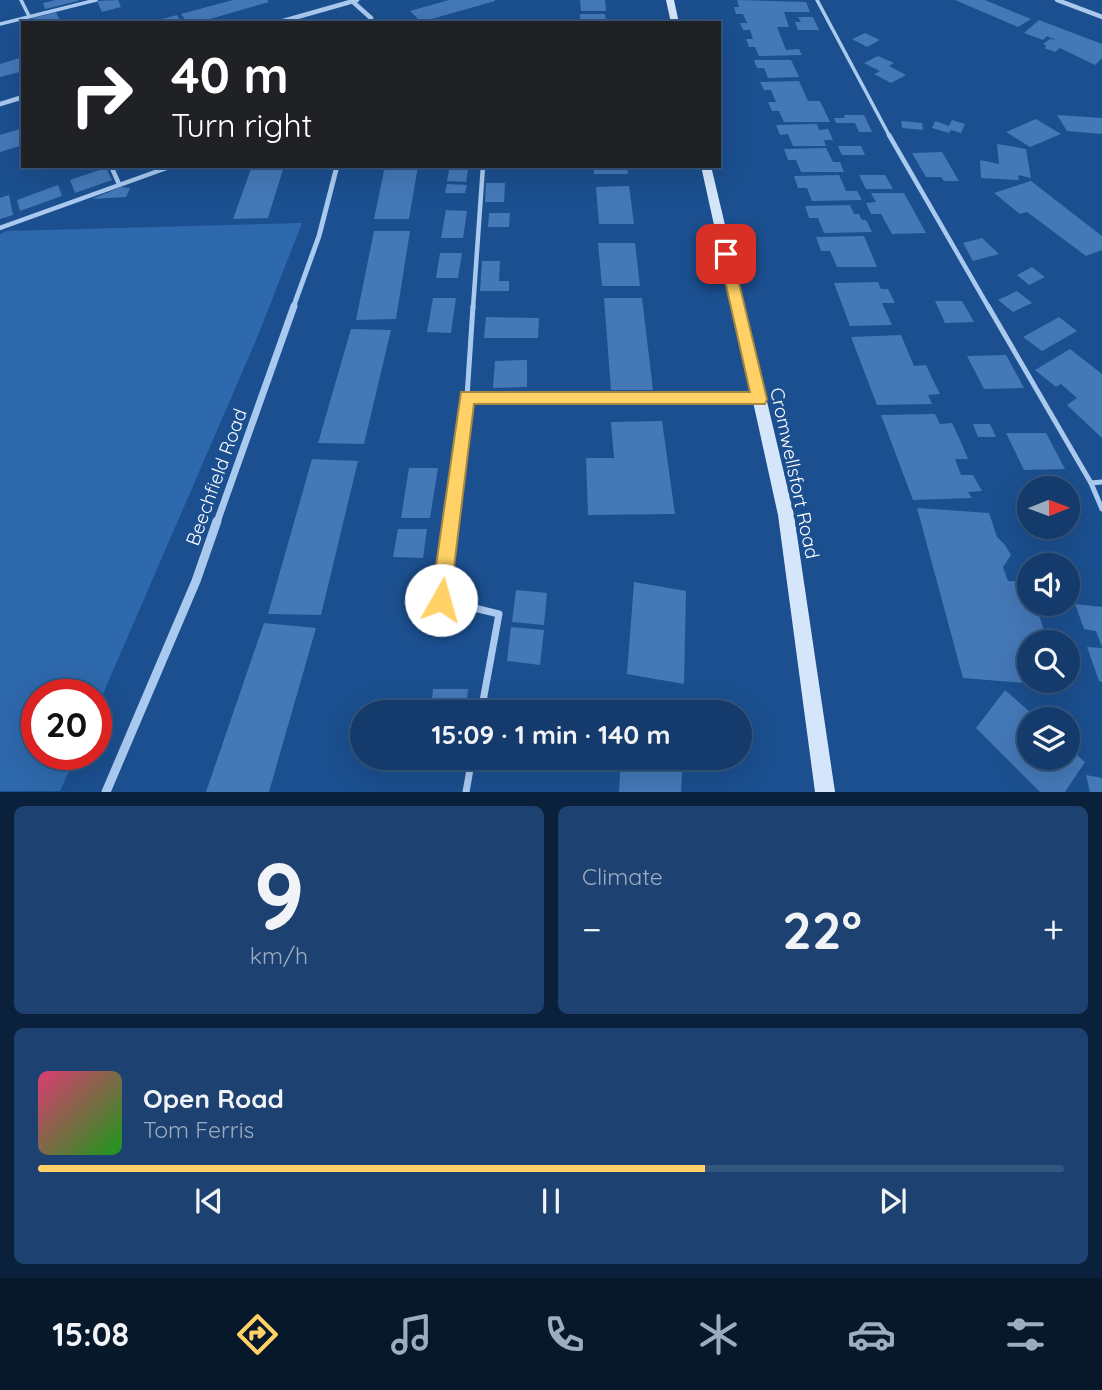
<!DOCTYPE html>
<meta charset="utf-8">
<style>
:root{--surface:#143b6b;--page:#1d4271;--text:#f1f3f6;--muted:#9dadc1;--line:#33557e;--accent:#ffd166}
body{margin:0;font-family:Quicksand,sans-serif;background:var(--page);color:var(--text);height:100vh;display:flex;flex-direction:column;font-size:26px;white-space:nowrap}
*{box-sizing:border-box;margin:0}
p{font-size:23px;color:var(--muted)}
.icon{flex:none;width:38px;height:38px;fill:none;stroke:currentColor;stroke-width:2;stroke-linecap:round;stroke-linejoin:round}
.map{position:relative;height:792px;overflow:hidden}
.details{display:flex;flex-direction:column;gap:14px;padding:14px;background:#0b203b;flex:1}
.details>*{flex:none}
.hud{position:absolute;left:21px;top:21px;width:700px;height:147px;border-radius:0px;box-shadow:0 7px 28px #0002,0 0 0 2px var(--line);background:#202124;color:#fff;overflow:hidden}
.needle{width:46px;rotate:89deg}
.tools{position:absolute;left:1017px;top:476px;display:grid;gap:14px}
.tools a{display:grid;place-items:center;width:63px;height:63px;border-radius:50%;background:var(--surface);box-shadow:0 7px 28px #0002,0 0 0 2px var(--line);font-size:35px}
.speed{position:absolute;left:21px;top:679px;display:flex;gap:14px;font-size:35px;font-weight:700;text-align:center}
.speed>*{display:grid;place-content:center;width:91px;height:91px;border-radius:50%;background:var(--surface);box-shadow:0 7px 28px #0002,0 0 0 2px var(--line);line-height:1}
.speed .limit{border:10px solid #d22;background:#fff;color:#111}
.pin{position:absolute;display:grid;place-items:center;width:60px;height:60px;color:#fff;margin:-30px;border-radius:14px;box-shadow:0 4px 10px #0006}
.me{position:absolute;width:77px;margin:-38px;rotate:7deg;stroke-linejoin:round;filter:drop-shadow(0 0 5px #0008)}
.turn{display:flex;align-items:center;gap:24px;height:147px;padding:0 35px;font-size:32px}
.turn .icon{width:91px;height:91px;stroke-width:2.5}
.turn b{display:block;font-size:49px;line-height:60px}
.big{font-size:52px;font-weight:800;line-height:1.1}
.details .card{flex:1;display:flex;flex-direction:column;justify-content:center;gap:10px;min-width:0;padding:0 24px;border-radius:10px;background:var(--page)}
.details .dial{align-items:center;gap:0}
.dial b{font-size:91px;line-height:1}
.song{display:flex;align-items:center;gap:21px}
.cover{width:84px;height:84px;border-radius:10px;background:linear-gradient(135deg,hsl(340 70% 55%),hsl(120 70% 35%))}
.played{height:7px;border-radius:4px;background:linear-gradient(90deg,var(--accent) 65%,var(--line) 65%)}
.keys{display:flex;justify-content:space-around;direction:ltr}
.heat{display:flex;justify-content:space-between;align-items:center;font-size:38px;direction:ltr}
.details .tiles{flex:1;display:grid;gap:14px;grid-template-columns:1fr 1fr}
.card:last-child{grid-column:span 2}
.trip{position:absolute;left:350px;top:700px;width:402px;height:70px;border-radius:35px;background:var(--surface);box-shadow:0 7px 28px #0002,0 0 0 2px var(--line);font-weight:800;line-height:70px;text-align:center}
.dock{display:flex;height:112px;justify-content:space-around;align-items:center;background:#08182b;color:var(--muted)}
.dock .icon{width:49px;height:49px}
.dock .on{color:var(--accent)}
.dock b{font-size:32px;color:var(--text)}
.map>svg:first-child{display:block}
.green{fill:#2e69ad}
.building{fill:#4478b7}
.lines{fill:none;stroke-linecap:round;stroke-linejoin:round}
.service-far3{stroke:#a9c9ee;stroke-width:3.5}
.service-far2{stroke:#a9c9ee;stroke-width:4.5}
.service-far1{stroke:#a9c9ee;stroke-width:5}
.service{stroke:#a9c9ee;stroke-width:7}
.minor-far3{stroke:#a9c9ee;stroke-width:4.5}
.minor-far2{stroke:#a9c9ee;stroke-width:5}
.minor-far1{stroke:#a9c9ee;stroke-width:7}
.minor{stroke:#a9c9ee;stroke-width:9}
.secondary{fill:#d6e6fa;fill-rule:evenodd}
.route{fill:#ffd166;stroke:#a68842;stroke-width:2}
.labels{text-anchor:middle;stroke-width:7;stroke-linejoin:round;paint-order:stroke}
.street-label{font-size:19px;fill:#fff;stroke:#1b4f8f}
</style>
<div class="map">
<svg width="1102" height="792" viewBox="0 0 1102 792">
<rect width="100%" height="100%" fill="#1b4f8f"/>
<path class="green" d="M302,223L257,338L96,710V695H37V754H77L60,791H0V234L7,231Z"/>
<g class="building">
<path d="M56,0H78V1L45,9L43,3Z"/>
<path d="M118,0L121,7L102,12L97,1Z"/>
<path d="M233,0H267L269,2L196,23H187L181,14Z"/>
<path d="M449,0H495V1L421,22L410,11Z"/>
<path d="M580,0H605L606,11H581Z"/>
<path d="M737,0L806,2L810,12H784L789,27H777L786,50L799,49L802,55L759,56L755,47H749L746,39H753L750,30H743L740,23H747L743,14H736L734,7H739Z"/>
<path d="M955,0H985L1031,19L1018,27Z"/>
<path d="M56,12L60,21L32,23L30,19Z"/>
<path d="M580,14H605L606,23H580Z"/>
<path d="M177,15L182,23H151V22Z"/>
<path d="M798,17H813L819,30H798L795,22H801Z"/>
<path d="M1039,20L1102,44V58L1095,65L1060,48L1055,52L1044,48L1047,46L1043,44L1050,39L1056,40L1047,36L1043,40L1024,33Z"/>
<path d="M865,33L880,40L867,47L852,39Z"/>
<path d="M878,56L894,63L889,66L906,75L891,83L874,74L880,71L864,63Z"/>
<path d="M23,57V71L0,77V64Z"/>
<path d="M754,60H791L799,77L768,78L764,68H757Z"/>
<path d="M799,81L808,101H820L830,122H784L779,111H772L768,102H776L771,90H764L760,82Z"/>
<path d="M844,115H864L872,132H859L855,123H836L834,118H845Z"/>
<path d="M1057,115L1102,118V134L1067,131Z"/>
<path d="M1036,119L1061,134L1030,147L1006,132Z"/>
<path d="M952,120L965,124L961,133L951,130L949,133L932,128L935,121L949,126Z"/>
<path d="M901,121L922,123L923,130L902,128Z"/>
<path d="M817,124L819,130L828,129L833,140H824L826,146H793L788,134L780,135L776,125Z"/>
<path d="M23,128V145L0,152V135Z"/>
<path d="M997,144L1026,149L1031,178L1018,175L1019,180L981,178L980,160L999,164Z"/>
<path d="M838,146H861L865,155H842Z"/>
<path d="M826,148L833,162H840L844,172H801L796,160H788L784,149Z"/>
<path d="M942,152L959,181H944L941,177H926L912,153Z"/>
<path d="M252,166H284L268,218L233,219Z"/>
<path d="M385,166H418L409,219H374Z"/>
<path d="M594,166H627L628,174H594Z"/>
<path d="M106,168L112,180L75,193L70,180Z"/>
<path d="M449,170H468L466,182L447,181Z"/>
<path d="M839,175L846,191H857L862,200L812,201L807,188H798L794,176Z"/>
<path d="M859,175H885L893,189H866Z"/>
<path d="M1031,181L1102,236V250L1086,256L1027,212L1020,214L994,193Z"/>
<path d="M486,183H505L504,202H485Z"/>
<path d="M447,184L467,185L465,193H445Z"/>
<path d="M58,185L62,196L20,211L17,200Z"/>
<path d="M629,186L634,224H599L596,187Z"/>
<path d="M121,187L130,188L126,197L92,199Z"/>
<path d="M871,193H904L926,233L892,234L881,214H871L866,203L876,202Z"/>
<path d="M9,195L13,215L0,219V198Z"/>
<path d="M850,205L854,214H859L862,220H866L872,232L824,233L818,218H809L805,206Z"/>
<path d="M446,210L467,211L463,238H441Z"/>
<path d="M489,213H510L509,227H488Z"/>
<path d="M374,231H410L396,319L356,320Z"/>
<path d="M864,236L877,267H837L830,251H821L816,237Z"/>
<path d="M982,238L999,254L973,261L963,243Z"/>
<path d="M598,243H635L640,286H602Z"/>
<path d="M440,253H462L458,278H436Z"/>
<path d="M482,261H500L499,281H509V291H480Z"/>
<path d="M1032,267L1045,277L1029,285L1017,275Z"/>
<path d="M878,282L881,289H888L895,303H882L892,325L850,326L834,283Z"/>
<path d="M1017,291L1032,303L1013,312L998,300Z"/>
<path d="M433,298H456L451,333L427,332Z"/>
<path d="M604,298H642L653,390H611Z"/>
<path d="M935,301H962L974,322L945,323Z"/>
<path d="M486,317L539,318L538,338H484Z"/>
<path d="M1059,317L1077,331L1042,351L1023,337Z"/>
<path d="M351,329L391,330L364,444L318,443Z"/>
<path d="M901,335L914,366L926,365L933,380L940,394L928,395L932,404L877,405L851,337Z"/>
<path d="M1070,349L1102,374V438L1067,405L1077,398L1061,384L1056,387L1035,370Z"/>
<path d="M1006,355L1024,388L984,389L967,356Z"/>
<path d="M527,360V387L493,388L495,361Z"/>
<path d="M935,414L940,424L952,423L960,440L968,459H955L961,475H973L982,491L968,492L972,498L913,500L881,415Z"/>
<path d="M662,421L675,514L588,515L586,458H614L611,422Z"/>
<path d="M973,424H990L996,437H978Z"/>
<path d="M1006,433H1046L1065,469L1024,470Z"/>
<path d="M312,459L358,461L321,615L268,614Z"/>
<path d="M409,468H438L430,518H401Z"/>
<path d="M917,508L989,513L997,537L1005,545L1011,555L1003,567L1008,581L1027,582L1029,604H1035L1048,642H1029V665L1019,664L1025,683L963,678Z"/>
<path d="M398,529H427L423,558L393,557Z"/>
<path d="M634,582L686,591L684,684L627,674Z"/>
<path d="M516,590L547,593L544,625L512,622Z"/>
<path d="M1075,604L1102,607V647L1096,631L1084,629Z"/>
<path d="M264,623L316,628L269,792H206Z"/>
<path d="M511,627L544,630L540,665L507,661Z"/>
<path d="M1087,647L1102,648V682L1099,681Z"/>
<path d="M433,689H468L466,712H431Z"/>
<path d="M1005,690L1038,719H1029V758H1068V747L1085,762L1065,792H1040L976,728Z"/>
<path d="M621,758H683L681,792H619Z"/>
<path d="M1086,775L1102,778V792H1090Z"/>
</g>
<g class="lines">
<g class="service-far3">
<path d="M21,0L29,16"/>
<path d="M817,0L890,137"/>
<path d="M0,24L96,0"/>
</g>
<g class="service-far2">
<path d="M889,135L989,308"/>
<path d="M111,166L119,184"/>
<path d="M0,228L172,166"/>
<path d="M473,308L483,166"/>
</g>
<g class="service-far1">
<path d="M988,306L1091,483L1102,509"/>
<path d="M467,397L759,399"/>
<path d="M1091,483L1102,482"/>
<path d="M451,522L467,397L473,306"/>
</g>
<g class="service">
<path d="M451,521L441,600L499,614L481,712"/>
<path d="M466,792L472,758"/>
</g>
<g class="minor-far3">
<path d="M1057,0L1102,17"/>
<path d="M352,1L371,18L372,23"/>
<path d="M276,23L357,0"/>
<path d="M0,104L23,97"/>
</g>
<path class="minor-far2" d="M293,308L319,236L337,166"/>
<path class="minor-far1" d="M217,522L294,306"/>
<path class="minor" d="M106,792L196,581L217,521"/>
<g class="secondary">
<path d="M666,0H674L679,23H671Z"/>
<path d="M701,166H711L794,515L835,792H815L778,515Z"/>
</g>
</g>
<path class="route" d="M726,249L732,254L767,399L765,404H474L450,600L448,607L441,609L434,607L431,600L461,392H750L719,254Z"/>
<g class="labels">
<g class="street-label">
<text transform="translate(795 473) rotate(78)" y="7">Cromwellsfort Road</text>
<text transform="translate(216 477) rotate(-70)" y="7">Beechfield Road</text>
</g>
</g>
</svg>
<div class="tools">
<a><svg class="needle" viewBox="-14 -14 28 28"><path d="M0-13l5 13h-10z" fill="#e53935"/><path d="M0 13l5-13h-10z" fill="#9dadc1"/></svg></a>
<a><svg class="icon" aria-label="sound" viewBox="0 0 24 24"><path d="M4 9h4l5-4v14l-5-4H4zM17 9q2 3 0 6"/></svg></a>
<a><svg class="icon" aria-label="search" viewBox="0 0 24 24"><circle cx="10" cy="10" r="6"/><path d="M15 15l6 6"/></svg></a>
<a><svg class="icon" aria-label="layers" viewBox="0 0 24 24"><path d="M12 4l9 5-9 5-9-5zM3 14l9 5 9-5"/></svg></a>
</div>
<div class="speed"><div class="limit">20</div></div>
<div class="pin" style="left:726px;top:254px;background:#d93025"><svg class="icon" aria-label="arrive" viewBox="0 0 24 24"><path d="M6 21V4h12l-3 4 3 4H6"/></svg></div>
<svg class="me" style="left:441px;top:600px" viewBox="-20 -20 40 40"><circle r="19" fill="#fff"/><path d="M0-13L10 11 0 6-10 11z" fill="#ffd166"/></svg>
<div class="trip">15:09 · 1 min · 140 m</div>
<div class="hud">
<div class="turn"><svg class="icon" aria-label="right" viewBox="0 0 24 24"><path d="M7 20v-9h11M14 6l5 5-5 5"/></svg><div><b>40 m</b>Turn right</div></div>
</div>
</div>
<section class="details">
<div class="tiles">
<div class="card dial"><b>9</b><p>km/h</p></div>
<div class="card"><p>Climate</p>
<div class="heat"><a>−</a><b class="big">22°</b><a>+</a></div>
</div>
<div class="card">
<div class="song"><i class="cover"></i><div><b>Open Road</b><p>Tom Ferris</p></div></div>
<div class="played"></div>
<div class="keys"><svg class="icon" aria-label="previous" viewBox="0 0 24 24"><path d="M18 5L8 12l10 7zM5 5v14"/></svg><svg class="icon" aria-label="pause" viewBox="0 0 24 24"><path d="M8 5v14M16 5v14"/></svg><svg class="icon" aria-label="next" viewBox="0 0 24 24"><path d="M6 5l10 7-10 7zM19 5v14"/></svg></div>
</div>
</div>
</section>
<nav class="dock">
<b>15:08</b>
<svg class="icon on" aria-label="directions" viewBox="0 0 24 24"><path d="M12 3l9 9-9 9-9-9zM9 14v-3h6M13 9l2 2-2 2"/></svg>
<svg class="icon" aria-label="music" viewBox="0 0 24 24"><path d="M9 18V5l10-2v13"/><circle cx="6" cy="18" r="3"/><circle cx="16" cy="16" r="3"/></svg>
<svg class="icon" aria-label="phone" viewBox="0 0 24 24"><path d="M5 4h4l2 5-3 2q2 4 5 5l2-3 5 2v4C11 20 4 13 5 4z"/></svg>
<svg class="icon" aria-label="climate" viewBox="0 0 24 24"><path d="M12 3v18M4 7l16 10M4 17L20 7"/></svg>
<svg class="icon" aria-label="car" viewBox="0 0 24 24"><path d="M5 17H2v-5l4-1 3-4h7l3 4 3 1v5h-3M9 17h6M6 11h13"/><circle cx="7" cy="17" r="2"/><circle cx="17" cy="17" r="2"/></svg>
<svg class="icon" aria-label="filters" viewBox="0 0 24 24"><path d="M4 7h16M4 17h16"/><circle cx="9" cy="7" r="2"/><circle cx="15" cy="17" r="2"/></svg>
</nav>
